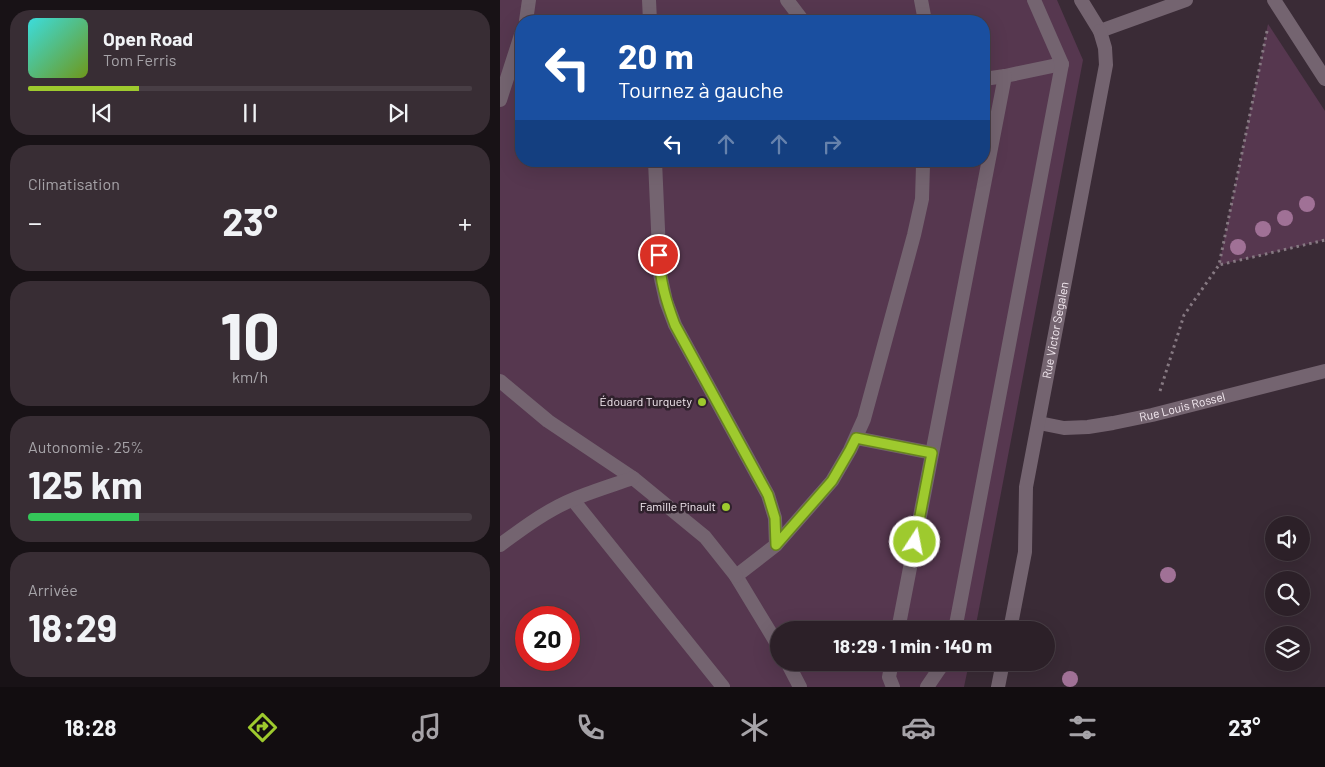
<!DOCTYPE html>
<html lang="fr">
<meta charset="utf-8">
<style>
:root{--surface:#2c2028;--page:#382d34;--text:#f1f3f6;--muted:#a6a3a8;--line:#483e45;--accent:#9eca2e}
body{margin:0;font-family:Barlow,sans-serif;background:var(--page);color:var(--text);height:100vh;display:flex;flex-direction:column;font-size:19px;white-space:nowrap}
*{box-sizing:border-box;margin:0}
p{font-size:16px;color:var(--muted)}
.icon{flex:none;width:28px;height:28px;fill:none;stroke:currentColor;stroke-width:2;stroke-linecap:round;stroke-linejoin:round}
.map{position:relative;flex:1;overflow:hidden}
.details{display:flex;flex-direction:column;gap:10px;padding:10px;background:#181216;width:500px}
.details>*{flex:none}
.hud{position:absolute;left:15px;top:15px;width:475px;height:152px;border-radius:20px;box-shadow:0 5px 20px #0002,0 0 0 1px var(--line);background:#1a4fa0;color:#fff;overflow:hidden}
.controls{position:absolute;left:765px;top:516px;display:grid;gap:10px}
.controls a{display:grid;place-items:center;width:45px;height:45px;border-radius:50%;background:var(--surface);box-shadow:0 5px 20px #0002,0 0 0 1px var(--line);font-size:25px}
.speed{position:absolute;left:15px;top:606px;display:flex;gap:10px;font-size:25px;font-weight:700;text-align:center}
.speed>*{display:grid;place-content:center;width:65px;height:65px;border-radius:50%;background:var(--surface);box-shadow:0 5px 20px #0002,0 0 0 1px var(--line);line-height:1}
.speed .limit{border:8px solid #d22;background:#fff;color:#111}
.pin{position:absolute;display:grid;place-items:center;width:42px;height:42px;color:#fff;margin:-21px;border:2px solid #fff;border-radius:50%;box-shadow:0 1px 5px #0007}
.me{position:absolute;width:55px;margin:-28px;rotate:11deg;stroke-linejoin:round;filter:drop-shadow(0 0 4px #0008)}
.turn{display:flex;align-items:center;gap:18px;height:105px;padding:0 20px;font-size:22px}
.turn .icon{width:65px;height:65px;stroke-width:2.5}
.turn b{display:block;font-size:35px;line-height:42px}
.lanes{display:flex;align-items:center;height:48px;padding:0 20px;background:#0003;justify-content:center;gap:25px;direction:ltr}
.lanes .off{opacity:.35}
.big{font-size:38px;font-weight:700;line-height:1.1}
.details .card{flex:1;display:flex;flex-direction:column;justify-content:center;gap:8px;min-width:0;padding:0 18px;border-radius:20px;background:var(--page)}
.details .dial{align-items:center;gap:0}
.dial b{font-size:65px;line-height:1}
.song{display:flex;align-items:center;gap:15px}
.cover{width:60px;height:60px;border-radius:8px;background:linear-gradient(135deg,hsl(180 70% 55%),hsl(80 70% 35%))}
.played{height:5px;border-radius:2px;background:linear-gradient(90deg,var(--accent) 25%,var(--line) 25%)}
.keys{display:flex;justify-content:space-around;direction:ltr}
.heat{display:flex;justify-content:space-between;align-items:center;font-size:28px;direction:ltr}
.charge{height:8px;border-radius:4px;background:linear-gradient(90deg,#34c759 25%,var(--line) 0)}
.trip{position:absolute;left:270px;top:621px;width:285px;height:50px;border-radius:25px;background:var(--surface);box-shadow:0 5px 20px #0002,0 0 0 1px var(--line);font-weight:700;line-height:50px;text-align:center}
.tabs{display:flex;height:80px;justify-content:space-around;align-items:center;background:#120d10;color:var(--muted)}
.tabs .icon{width:35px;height:35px}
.tabs .selected{color:var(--accent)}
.tabs b{font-size:22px;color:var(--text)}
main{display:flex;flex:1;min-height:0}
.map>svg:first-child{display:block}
.green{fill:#56374f;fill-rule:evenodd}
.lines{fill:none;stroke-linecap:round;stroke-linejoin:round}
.path{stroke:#867982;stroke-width:3;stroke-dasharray:2.5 4;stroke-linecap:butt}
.service{stroke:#746470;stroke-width:14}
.minor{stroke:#746470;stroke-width:14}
.tree{fill:#a07196}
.route-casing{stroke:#67831e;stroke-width:12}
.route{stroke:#9eca2e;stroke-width:9}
.poi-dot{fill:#9eca2e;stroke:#2f212c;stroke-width:2}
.labels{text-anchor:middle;stroke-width:5;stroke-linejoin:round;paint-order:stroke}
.street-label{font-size:12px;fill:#f5ebf2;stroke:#2f212c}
.poi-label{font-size:12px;fill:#f5ebf2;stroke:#2f212c;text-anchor:end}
</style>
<main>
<section class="details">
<div class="card">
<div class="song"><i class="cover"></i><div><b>Open Road</b><p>Tom Ferris</p></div></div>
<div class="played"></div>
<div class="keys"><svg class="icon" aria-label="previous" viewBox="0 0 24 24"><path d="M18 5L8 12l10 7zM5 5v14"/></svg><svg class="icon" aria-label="pause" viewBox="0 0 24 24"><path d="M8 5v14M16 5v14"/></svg><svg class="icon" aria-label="next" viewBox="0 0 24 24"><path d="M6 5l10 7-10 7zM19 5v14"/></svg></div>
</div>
<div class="card"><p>Climatisation</p>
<div class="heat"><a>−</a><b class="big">23°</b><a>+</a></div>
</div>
<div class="card dial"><b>10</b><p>km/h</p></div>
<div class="card"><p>Autonomie · 25%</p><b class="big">125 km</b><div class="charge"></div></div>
<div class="card"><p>Arrivée</p><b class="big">18:29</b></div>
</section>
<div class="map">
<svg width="825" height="687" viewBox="0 0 825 687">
<rect width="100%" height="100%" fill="#3a2b36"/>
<g class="green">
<path d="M0,0H557L583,60L475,630H279V662L469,663L464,687H0ZM21,21H484V161H21ZM26,618H69V660H26Z"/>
<path d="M768,24L825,111V240L719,265Z"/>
</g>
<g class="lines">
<g class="path">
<path d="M767,31L719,265L825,240"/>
<path d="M660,391L684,315L719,265"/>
</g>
<g class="service">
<path d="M149,0L150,21"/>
<path d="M287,0L303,21"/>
<path d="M421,0L425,21"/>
<path d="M26,21L29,0"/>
<path d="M484,79L505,76L562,64"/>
<path d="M0,100L21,35"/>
<path d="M155,161L160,274L166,301L175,325L268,495L275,518L276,545L236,576L279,647"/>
<path d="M0,381L48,421L133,478L205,537L236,576"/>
<path d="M356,438L432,453"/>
<path d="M73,500L223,687"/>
<path d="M0,545C23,528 47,510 74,499C93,491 113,485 133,478"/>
<path d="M276,545L332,481L350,450L364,419L414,235L422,199L423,165L422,161"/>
<path d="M398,630L505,76"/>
<path d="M455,630L562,64L534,0"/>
<path d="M287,662L300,687"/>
<path d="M392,662L389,677L393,687"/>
<path d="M427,687L444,662"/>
</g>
<g class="minor">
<path d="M581,0L600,31L686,0"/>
<path d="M774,0L825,79"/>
<path id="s1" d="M539,423L564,428L588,427L613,423L652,415L825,371"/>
<path id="s2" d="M510,630L525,552L526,487L606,65L605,48L600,31"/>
<path d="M498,687L503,662"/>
</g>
</g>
<g class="tree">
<circle cx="807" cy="204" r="8"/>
<circle cx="785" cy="218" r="8"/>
<circle cx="763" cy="229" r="8"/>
<circle cx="738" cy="247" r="8"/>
<circle cx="668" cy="575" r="8"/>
<circle cx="570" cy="679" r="8"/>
</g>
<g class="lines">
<defs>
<path id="route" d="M159,255C160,281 166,301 175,325L268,495L275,518L276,545L332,481L350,450L356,438L432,453L415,542"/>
</defs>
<use href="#route" class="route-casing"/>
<use href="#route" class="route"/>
</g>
<g class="poi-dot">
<circle cx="202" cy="402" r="5"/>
<circle cx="226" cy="507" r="5"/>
</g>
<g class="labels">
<g class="street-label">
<text dy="4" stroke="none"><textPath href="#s2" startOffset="304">Rue Victor Segalen</textPath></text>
<text dy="4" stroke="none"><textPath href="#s1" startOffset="146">Rue Louis Rossel</textPath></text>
</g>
<g class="poi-label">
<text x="192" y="406">Édouard Turquety</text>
<text x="216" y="511">Famille Pinault</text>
</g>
</g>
</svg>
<div class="controls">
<a><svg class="icon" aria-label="sound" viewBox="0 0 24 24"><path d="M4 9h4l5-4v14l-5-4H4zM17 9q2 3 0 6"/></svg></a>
<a><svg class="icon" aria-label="search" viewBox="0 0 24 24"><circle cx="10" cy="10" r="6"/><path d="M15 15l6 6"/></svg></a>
<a><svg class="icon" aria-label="layers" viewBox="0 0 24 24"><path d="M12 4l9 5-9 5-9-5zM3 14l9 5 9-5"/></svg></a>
</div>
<div class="speed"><div class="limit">20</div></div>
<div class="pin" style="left:159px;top:255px;background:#d93025"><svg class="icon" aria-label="arrive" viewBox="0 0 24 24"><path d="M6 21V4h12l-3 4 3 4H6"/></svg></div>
<svg class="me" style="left:415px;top:542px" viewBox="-20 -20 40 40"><circle r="17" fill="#9eca2e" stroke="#fff" stroke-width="3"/><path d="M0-11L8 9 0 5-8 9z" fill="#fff"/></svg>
<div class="trip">18:29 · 1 min · 140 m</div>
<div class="hud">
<div class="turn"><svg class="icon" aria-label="left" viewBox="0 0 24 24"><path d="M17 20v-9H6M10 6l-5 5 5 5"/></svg><div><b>20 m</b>Tournez à gauche</div></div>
<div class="lanes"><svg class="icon" aria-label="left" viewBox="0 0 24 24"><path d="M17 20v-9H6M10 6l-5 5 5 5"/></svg><svg class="icon off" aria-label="ahead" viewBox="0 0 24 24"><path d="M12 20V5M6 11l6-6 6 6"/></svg><svg class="icon off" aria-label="ahead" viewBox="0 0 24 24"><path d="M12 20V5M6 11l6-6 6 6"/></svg><svg class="icon off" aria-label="right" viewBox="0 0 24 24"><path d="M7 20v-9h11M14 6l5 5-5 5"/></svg></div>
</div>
</div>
</main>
<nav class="tabs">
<b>18:28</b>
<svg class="icon selected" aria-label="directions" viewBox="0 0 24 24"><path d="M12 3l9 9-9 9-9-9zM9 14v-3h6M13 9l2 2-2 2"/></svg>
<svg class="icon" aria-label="music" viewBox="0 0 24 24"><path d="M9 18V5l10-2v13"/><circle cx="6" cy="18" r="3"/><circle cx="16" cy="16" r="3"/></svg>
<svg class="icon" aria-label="phone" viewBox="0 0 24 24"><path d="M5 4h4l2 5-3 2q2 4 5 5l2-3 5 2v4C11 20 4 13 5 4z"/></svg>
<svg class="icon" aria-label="climate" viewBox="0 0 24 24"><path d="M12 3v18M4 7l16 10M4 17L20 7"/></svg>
<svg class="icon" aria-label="car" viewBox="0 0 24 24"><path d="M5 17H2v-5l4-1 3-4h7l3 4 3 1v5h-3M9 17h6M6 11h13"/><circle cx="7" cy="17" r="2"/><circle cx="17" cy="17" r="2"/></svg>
<svg class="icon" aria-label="filters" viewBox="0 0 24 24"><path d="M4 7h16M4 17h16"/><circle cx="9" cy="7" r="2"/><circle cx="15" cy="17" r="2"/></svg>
<b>23°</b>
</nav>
